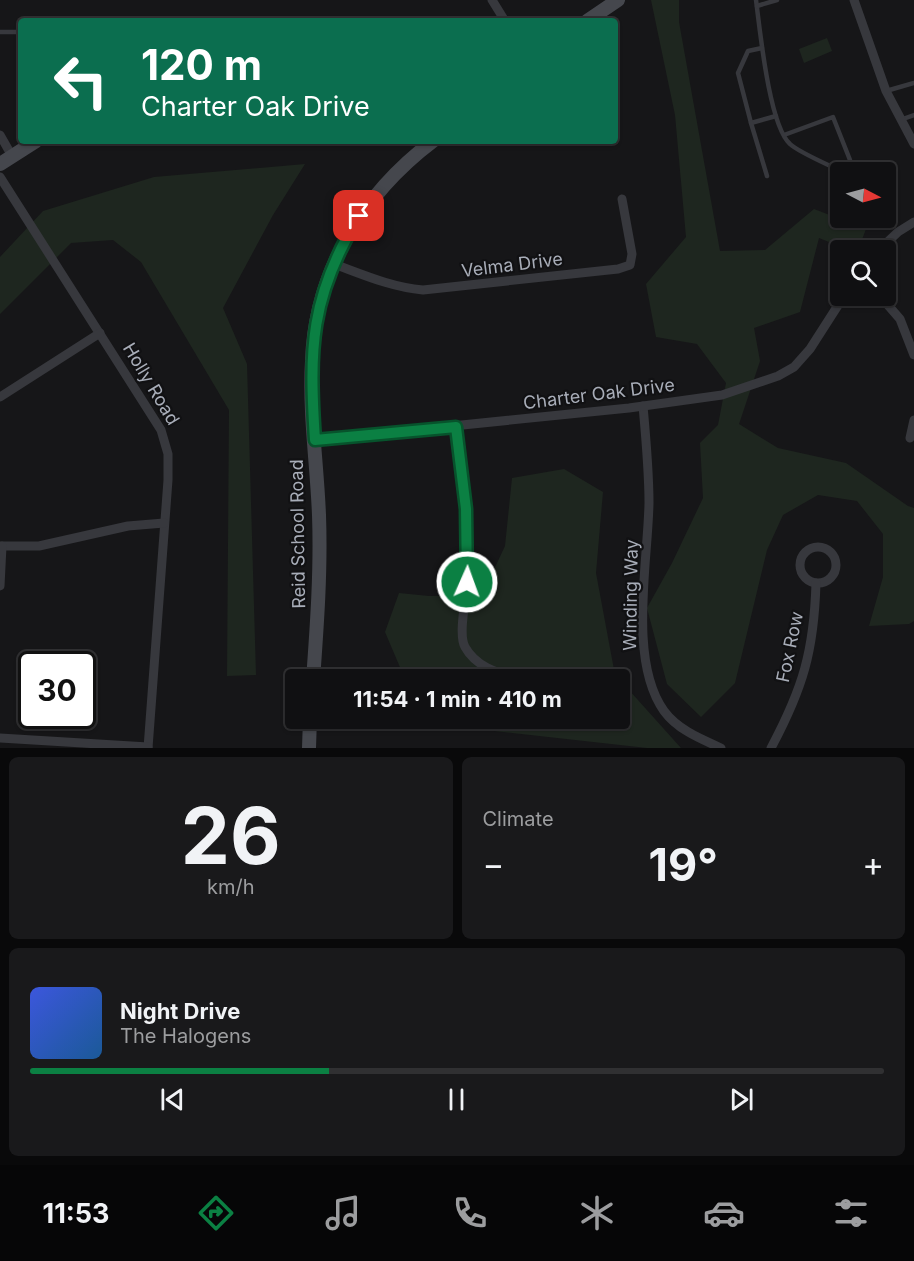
<!DOCTYPE html>
<meta charset="utf-8">
<style>
:root{--surface:#101012;--page:#19191b;--text:#f1f3f6;--muted:#9c9d9f;--line:#303032;--accent:#0b8043}
body{margin:0;font-family:Inter,sans-serif;background:var(--page);color:var(--text);height:100vh;display:flex;flex-direction:column;font-size:22px;white-space:nowrap}
*{box-sizing:border-box;margin:0}
p{font-size:20px;color:var(--muted)}
.icon{flex:none;width:33px;height:33px;fill:none;stroke:currentColor;stroke-width:2;stroke-linecap:round;stroke-linejoin:round}
.map{position:relative;height:748px;overflow:hidden}
.sheet{display:flex;flex-direction:column;gap:9px;padding:9px;background:#09090a;flex:1}
.sheet>*{flex:none}
.guide{position:absolute;left:18px;top:18px;width:600px;height:126px;border-radius:6px;box-shadow:0 2px 4px #0004,0 0 0 2px var(--line);background:#0b6e4f;color:#fff;overflow:hidden}
.needle{width:39px;rotate:96deg}
.tools{position:absolute;left:830px;top:162px;display:grid;gap:12px}
.tools a{display:grid;place-items:center;width:66px;height:66px;border-radius:6px;background:var(--surface);box-shadow:0 2px 4px #0004,0 0 0 2px var(--line);font-size:30px}
.speed{position:absolute;left:18px;top:651px;display:flex;gap:12px;font-size:30px;font-weight:700;text-align:center}
.speed>*{display:grid;place-content:center;width:78px;height:78px;border-radius:50%;background:var(--surface);box-shadow:0 2px 4px #0004,0 0 0 2px var(--line);line-height:1}
.speed .limit{border:3px solid #111;border-radius:9px;background:#fff;color:#111}
.pin{position:absolute;display:grid;place-items:center;width:51px;height:51px;color:#fff;margin:-26px;border-radius:12px;box-shadow:0 3px 9px #0006}
.me{position:absolute;width:66px;margin:-33px;rotate:2deg;stroke-linejoin:round;filter:drop-shadow(0 0 4px #0008)}
.turn{display:flex;align-items:center;gap:21px;height:126px;padding:0 24px;font-size:27px}
.turn .icon{width:78px;height:78px;stroke-width:2.5}
.turn b{display:block;font-size:42px;line-height:51px}
.big{font-size:45px;font-weight:700;line-height:1.1}
.sheet .card{flex:1;display:flex;flex-direction:column;justify-content:center;gap:9px;min-width:0;padding:0 21px;border-radius:9px;background:var(--page)}
.sheet .dial{align-items:center;gap:0}
.dial b{font-size:78px;line-height:1}
.song{display:flex;align-items:center;gap:18px}
.cover{width:72px;height:72px;border-radius:9px;background:linear-gradient(135deg,hsl(230 70% 55%),hsl(210 70% 35%))}
.played{height:6px;border-radius:3px;background:linear-gradient(90deg,var(--accent) 35%,var(--line) 35%)}
.keys{display:flex;justify-content:space-around;direction:ltr}
.heat{display:flex;justify-content:space-between;align-items:center;font-size:33px;direction:ltr}
.sheet .tiles{flex:1;display:grid;gap:9px;grid-template-columns:1fr 1fr}
.card:last-child{grid-column:span 2}
.trip{position:absolute;left:285px;top:669px;width:345px;height:60px;border-radius:6px;background:var(--surface);box-shadow:0 2px 4px #0004,0 0 0 2px var(--line);font-weight:700;line-height:60px;text-align:center}
.dock{display:flex;height:96px;justify-content:space-around;align-items:center;background:#060607;color:var(--muted)}
.dock .icon{width:42px;height:42px}
.dock .selected{color:var(--accent)}
.dock b{font-size:27px;color:var(--text)}
.map>svg:first-child{display:block}
.green{fill:#1e261f}
.lines{fill:none;stroke-linecap:round;stroke-linejoin:round}
.lane{stroke:#37383d;stroke-width:4.5}
.street{stroke:#37383d;stroke-width:9}
.secondary{stroke:#45474d;stroke-width:14}
.route-casing{stroke:#07532c;stroke-width:15}
.route{stroke:#0b8043;stroke-width:10}
.labels{text-anchor:middle;stroke-width:4.5;stroke-linejoin:round;paint-order:stroke}
.street-label{font-size:18px;fill:#a8adb8;stroke:#111113}
</style>
<div class="map">
<svg width="914" height="748" viewBox="0 0 914 748">
<rect width="100%" height="100%" fill="#161618"/>
<g class="green">
<path d="M651,0H679V22L720,251L765,250L814,209L866,229L858,250H849L819,238L800,312L754,328L760,361L739,424L778,448L846,463L908,506L914,508V621L909,624L869,626L883,577V534L857,501L818,495L783,515L767,550L735,683L701,717L667,684L647,608L672,563L703,498L700,443L718,425L726,383L697,344L656,337L646,284L686,237L675,115Z"/>
<path d="M827,38L832,51L804,63L799,49Z"/>
<path d="M305,164L273,215L223,308L247,364L256,675L227,676L229,410L141,262L113,240L71,243L0,314V257L43,211L154,177Z"/>
<path d="M564,469L603,492L596,573L615,675L619,679H405L385,632L399,593L429,596L482,595L505,546L512,478Z"/>
<path d="M620,680L681,748H647L467,728L453,719L620,718Z"/>
</g>
<g class="lines">
<g class="lane">
<path d="M756,0C760,30 769,125 790,144C798,152 831,166 843,172"/>
<path d="M757,6L777,0"/>
<path d="M0,32H21"/>
<path d="M762,48L748,51L738,73L751,123L776,116"/>
<path d="M886,91L914,83"/>
<path d="M900,120L914,115"/>
<path d="M751,123L767,176"/>
<path d="M784,135L833,117L850,160L843,172"/>
</g>
<g class="street">
<path d="M492,0L505,21"/>
<path d="M854,0L886,91L914,144"/>
<path d="M0,135L12,156"/>
<path d="M0,177L161,430L168,454V480L148,748"/>
<path d="M879,250L898,232L914,222"/>
<path d="M334,264C364,275 391,287 423,290L618,269L630,265L632,254L622,199"/>
<path d="M880,296L900,319L914,355"/>
<path d="M0,397L100,333"/>
<path d="M643,406C646,439 649,471 649,503C648,562 628,661 664,711C678,730 701,739 721,748"/>
<path d="M456,427C462,479 470,531 467,583C466,599 458,635 465,647C475,665 497,675 516,675"/>
<path d="M910,438L914,420"/>
<path d="M315,440L629,408L722,395L778,376L794,367L810,349L844,296"/>
<path d="M0,546H39L128,526L164,523"/>
<circle cx="818" cy="565" r="18"/>
<path d="M0,586L2,546"/>
<path d="M0,738L148,747"/>
<path d="M771,748C803,688 814,651 816,583"/>
</g>
<g class="secondary">
<path d="M587,21L618,0"/>
<path d="M0,164L36,141"/>
<path d="M313,680C317,625 321,570 319,515C317,464 309,412 312,361C315,271 363,194 433,141"/>
<path d="M309,748L310,718"/>
</g>
</g>
<g class="lines">
<defs>
<path id="route" d="M359,216C310,297 309,348 315,440L456,427L466,509L467,582"/>
</defs>
<use href="#route" class="route-casing"/>
<use href="#route" class="route"/>
</g>
<g class="labels">
<g class="street-label">
<text transform="translate(512 265) rotate(-7)" y="6">Velma Drive</text>
<text transform="translate(151 384) rotate(59)" y="6">Holly Road</text>
<text transform="translate(599 394) rotate(-7)" y="6">Charter Oak Drive</text>
<text transform="translate(298 534) rotate(-91)" y="6">Reid School Road</text>
<text transform="translate(631 595) rotate(-89)" y="6">Winding Way</text>
<text transform="translate(790 647) rotate(-78)" y="6">Fox Row</text>
</g>
</g>
</svg>
<div class="tools">
<a><svg class="needle" viewBox="-14 -14 28 28"><path d="M0-13l5 13h-10z" fill="#e53935"/><path d="M0 13l5-13h-10z" fill="#9c9d9f"/></svg></a>
<a><svg class="icon" aria-label="search" viewBox="0 0 24 24"><circle cx="10" cy="10" r="6"/><path d="M15 15l6 6"/></svg></a>
</div>
<div class="speed"><div class="limit">30</div></div>
<div class="pin" style="left:359px;top:216px;background:#d93025"><svg class="icon" aria-label="arrive" viewBox="0 0 24 24"><path d="M6 21V4h12l-3 4 3 4H6"/></svg></div>
<svg class="me" style="left:467px;top:582px" viewBox="-20 -20 40 40"><circle r="17" fill="#0b8043" stroke="#fff" stroke-width="3"/><path d="M0-11L8 9 0 5-8 9z" fill="#fff"/></svg>
<div class="trip">11:54 · 1 min · 410 m</div>
<div class="guide">
<div class="turn"><svg class="icon" aria-label="left" viewBox="0 0 24 24"><path d="M17 20v-9H6M10 6l-5 5 5 5"/></svg><div><b>120 m</b>Charter Oak Drive</div></div>
</div>
</div>
<section class="sheet">
<div class="tiles">
<div class="card dial"><b>26</b><p>km/h</p></div>
<div class="card"><p>Climate</p>
<div class="heat"><a>−</a><b class="big">19°</b><a>+</a></div>
</div>
<div class="card">
<div class="song"><i class="cover"></i><div><b>Night Drive</b><p>The Halogens</p></div></div>
<div class="played"></div>
<div class="keys"><svg class="icon" aria-label="previous" viewBox="0 0 24 24"><path d="M18 5L8 12l10 7zM5 5v14"/></svg><svg class="icon" aria-label="pause" viewBox="0 0 24 24"><path d="M8 5v14M16 5v14"/></svg><svg class="icon" aria-label="next" viewBox="0 0 24 24"><path d="M6 5l10 7-10 7zM19 5v14"/></svg></div>
</div>
</div>
</section>
<nav class="dock">
<b>11:53</b>
<svg class="icon selected" aria-label="directions" viewBox="0 0 24 24"><path d="M12 3l9 9-9 9-9-9zM9 14v-3h6M13 9l2 2-2 2"/></svg>
<svg class="icon" aria-label="music" viewBox="0 0 24 24"><path d="M9 18V5l10-2v13"/><circle cx="6" cy="18" r="3"/><circle cx="16" cy="16" r="3"/></svg>
<svg class="icon" aria-label="phone" viewBox="0 0 24 24"><path d="M5 4h4l2 5-3 2q2 4 5 5l2-3 5 2v4C11 20 4 13 5 4z"/></svg>
<svg class="icon" aria-label="climate" viewBox="0 0 24 24"><path d="M12 3v18M4 7l16 10M4 17L20 7"/></svg>
<svg class="icon" aria-label="car" viewBox="0 0 24 24"><path d="M5 17H2v-5l4-1 3-4h7l3 4 3 1v5h-3M9 17h6M6 11h13"/><circle cx="7" cy="17" r="2"/><circle cx="17" cy="17" r="2"/></svg>
<svg class="icon" aria-label="filters" viewBox="0 0 24 24"><path d="M4 7h16M4 17h16"/><circle cx="9" cy="7" r="2"/><circle cx="15" cy="17" r="2"/></svg>
</nav>
